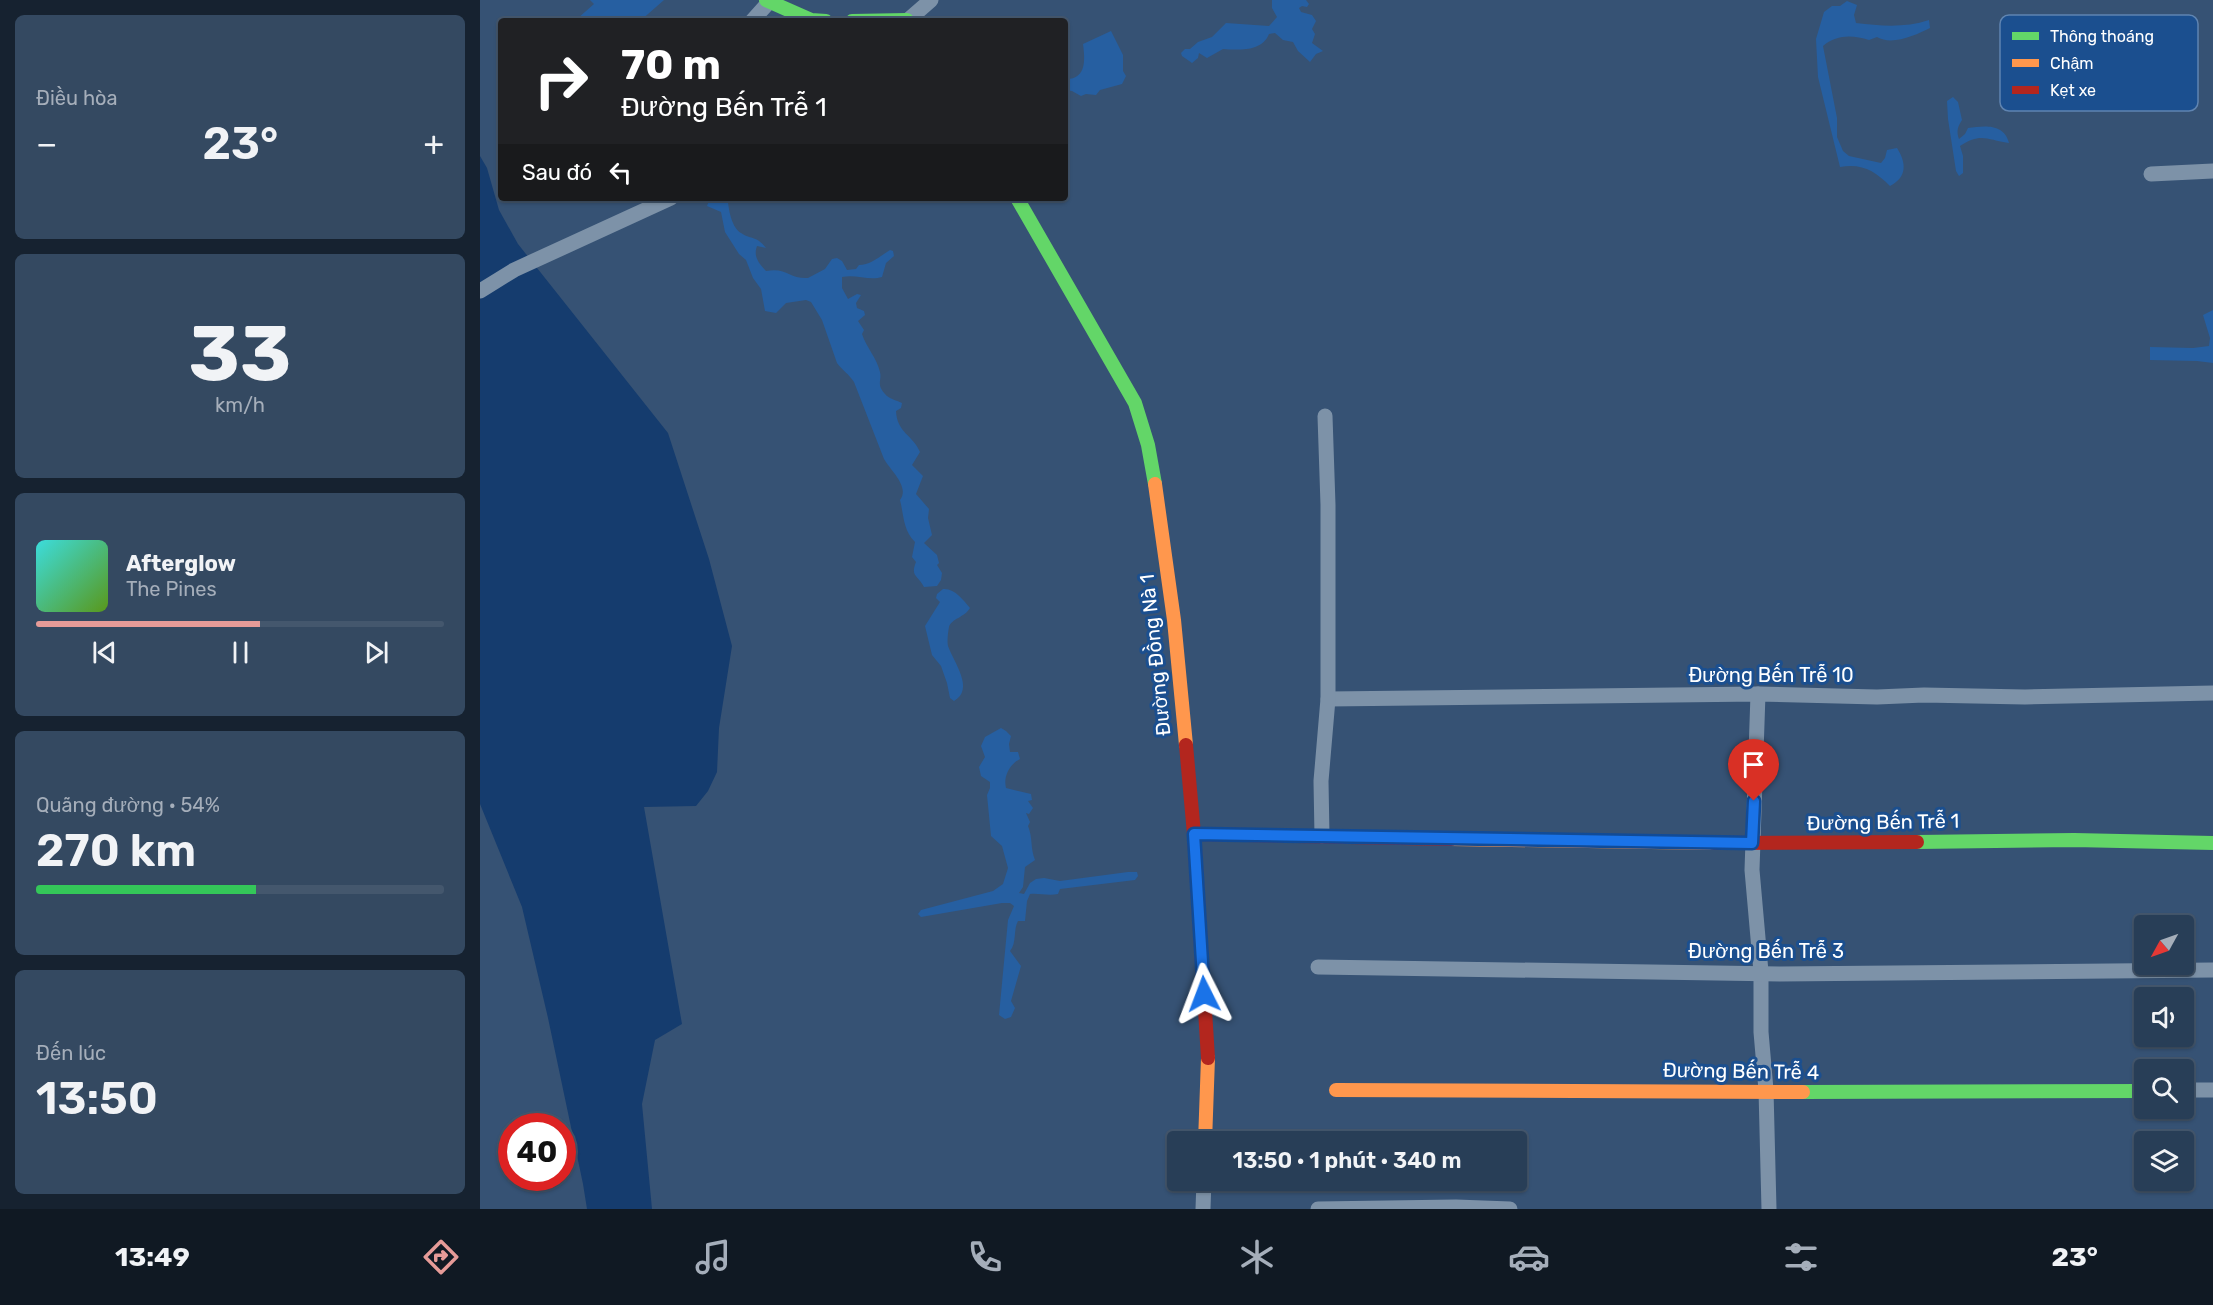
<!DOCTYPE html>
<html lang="vi">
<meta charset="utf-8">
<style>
:root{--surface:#283e57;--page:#344961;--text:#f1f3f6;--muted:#a5aeba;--line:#44576d;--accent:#e69b98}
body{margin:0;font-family:Rubik,sans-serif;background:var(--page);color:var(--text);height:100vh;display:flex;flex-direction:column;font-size:22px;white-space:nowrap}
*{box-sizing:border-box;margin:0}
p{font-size:20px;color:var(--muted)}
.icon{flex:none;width:33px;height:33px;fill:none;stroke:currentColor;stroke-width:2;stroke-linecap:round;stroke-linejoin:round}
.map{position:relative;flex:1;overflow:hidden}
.details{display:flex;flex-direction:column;gap:15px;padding:15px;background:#162230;width:480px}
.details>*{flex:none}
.top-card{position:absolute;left:18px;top:18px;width:570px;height:183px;border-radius:6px;box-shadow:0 2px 4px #0004,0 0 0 2px var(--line);background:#202124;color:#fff;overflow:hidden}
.needle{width:39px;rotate:230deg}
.fabs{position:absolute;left:1654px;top:915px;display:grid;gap:12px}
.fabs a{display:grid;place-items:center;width:60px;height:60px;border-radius:6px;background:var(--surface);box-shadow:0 2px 4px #0004,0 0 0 2px var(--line);font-size:30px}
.speed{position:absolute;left:18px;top:1113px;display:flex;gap:12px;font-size:30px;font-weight:700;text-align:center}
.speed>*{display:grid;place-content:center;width:78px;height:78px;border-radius:50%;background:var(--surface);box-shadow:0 2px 4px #0004,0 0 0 2px var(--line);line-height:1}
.speed .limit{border:9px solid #d22;background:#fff;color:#111}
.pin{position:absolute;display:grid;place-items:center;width:51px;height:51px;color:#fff;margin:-62px -26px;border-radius:50% 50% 50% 0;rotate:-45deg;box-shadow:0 0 6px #0007}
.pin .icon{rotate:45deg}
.me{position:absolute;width:66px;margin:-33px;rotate:357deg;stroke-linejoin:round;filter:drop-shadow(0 0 4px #0008)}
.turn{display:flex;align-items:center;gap:21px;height:126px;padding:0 24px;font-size:27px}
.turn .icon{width:78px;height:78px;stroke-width:2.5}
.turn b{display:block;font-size:42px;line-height:51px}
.then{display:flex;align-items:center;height:57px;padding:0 24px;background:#0003;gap:12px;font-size:22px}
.big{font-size:45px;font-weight:600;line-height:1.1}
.details .tile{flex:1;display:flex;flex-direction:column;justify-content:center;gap:9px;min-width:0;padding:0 21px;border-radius:9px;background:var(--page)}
.details .dial{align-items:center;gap:0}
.dial b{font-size:78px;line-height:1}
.song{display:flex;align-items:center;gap:18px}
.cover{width:72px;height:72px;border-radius:9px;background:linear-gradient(135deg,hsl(180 70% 55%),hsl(90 70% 35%))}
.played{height:6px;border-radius:3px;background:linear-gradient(90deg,var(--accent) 55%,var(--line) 55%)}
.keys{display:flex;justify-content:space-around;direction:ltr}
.heat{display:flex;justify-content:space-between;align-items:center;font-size:33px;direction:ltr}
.charge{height:9px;border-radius:4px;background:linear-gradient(90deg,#34c759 54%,var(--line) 0)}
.trip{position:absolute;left:687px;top:1131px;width:360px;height:60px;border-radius:6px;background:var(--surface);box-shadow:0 2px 4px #0004,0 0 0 2px var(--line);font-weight:600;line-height:60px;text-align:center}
.tabs{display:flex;height:96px;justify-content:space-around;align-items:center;background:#101923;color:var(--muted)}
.tabs .icon{width:42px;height:42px}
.tabs .active{color:var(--accent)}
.tabs b{font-size:27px;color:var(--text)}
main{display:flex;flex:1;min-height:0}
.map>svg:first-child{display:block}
.green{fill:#265fa1}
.water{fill:#153c6e}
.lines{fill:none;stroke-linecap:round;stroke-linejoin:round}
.street{stroke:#7d92a8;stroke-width:15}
.fast{stroke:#63d668;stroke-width:14}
.slow{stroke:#ff974d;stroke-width:14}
.jam{stroke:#b3261e;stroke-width:14}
.route-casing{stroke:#114b97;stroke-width:15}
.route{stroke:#1a73e8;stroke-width:10}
.labels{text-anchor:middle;stroke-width:6;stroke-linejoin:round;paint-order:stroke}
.street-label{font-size:20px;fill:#fff;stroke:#1b4f8f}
.key{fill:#1b4f8f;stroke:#5f84b1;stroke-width:1.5}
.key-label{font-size:16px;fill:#fff}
</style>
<main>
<section class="details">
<div class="tile"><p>Điều hòa</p>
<div class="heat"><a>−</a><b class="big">23°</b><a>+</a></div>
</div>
<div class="tile dial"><b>33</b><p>km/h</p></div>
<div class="tile">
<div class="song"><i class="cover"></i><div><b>Afterglow</b><p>The Pines</p></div></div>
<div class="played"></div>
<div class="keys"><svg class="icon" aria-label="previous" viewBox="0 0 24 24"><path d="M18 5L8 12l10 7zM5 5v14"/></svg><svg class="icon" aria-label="pause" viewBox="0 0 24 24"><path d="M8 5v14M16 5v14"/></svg><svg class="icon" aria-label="next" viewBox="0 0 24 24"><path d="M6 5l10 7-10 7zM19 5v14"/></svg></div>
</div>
<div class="tile"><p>Quãng đường · 54%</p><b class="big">270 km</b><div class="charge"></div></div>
<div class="tile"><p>Đến lúc</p><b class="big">13:50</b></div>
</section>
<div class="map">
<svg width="1733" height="1209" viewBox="0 0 1733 1209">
<rect width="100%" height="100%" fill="#365274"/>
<g class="green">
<path d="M110,0H184L160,21H99L97,19L114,4Z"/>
<path d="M792,0H826L829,4L827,7L822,6L819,8L821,12L832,15L836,21L832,29L835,34L832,43L843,51L836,54L830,62L818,51L813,42L803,40L795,33L789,34C782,52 758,50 743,49L727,58L719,53L718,58L712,63L702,56L701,53L705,49H710L718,42L732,37L746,23L789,26L797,17L792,8Z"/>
<path d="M1367,1L1377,5L1374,15L1376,23C1401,26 1425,28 1449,20L1450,28C1436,35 1412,46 1397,37L1389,40C1373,35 1357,34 1343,46L1357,118V137L1363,151L1369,156L1401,163L1405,158L1407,150L1417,148C1426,162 1428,177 1410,186C1395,171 1382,163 1360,167L1338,77L1336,39L1344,12L1352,6H1360Z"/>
<path d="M631,31L643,55V71L646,76L642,84L620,90L616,95L606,94L601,96L592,91L585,90V79C607,80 605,59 603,44Z"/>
<path d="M1473,97L1478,102L1482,120C1478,126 1476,131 1479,139L1485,134L1488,128C1504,126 1524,123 1529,143C1507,140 1501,132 1480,146L1483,156V173L1479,176L1476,171L1468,119L1467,101Z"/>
<path d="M232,199L248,202C249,211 252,228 261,233C271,240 276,235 286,248L277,246C273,257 279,263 286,271C307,267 309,279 328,278L345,269L352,259L357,258L362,261L367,270L376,269L379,265C391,265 400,256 410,250L413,251L414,256L406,263L402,277C389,281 376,274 362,277V288L368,299L377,294L381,295L376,303L377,308L384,311L385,315L378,321L384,330L382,334C386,347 397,358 400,372C402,381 396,384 405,394C409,399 416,400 422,403L421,408L416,411C417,433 433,435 440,452L432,465L443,476L436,494L449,509L448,518L452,535L444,543L457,555L459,563L457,565L462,573L461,580L457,586L444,587C438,575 430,577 436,562L432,557L435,542C423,530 424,516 420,500C430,487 411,471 404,459L374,382C369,374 362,370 357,363L342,320L331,302L326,300L306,303L296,313L285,311L281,289L273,278L266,260L259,254L245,232L241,212L227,206L229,201Z"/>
<path d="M1733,310V363L1717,361L1670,360V347L1713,348L1729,346L1730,338L1723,315Z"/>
<path d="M463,589C475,588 483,600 490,608C485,617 471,619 469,627C468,632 467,641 468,646C474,663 495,689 474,701L470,698L467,683L461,666L452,655L445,626L460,602L456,598L457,594Z"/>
<path d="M521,728L526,731L531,736L529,744L530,752H538L540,759C530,764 523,776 526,788L551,794L552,800L548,801L553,808L549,814L546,813L550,822L548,826C553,838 550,848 555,860L545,867L543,887L539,893L544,894L550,883L556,879L564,878L580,881L648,872H657L658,876L655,880L580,889L578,894C568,896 559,893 550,894L547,901L545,921H538C533,930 537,943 530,951L541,966L531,1001L535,1008L531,1017L525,1019L519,1015L528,920L534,906L530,903H522L441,917L438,914L441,910L513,891L523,884L528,868L522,846L511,836L507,795L510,788V782L501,776L499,767L505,757L501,746L505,737Z"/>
</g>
<path class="water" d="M0,156L7,168L19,210L38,244L188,433L229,559L252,646L239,728L237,772L228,791L216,806L164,807L202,1024L175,1040L162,1104L172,1209H107L103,1184L68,1018L42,907L0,804Z"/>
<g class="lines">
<g class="street">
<path d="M272,21L289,2"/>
<path d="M427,21L451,0"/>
<path d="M1671,174L1733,171"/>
<path d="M0,291L34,270L191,198"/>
<path d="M1278,694L1272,870L1281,972V1032L1286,1090L1289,1209"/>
<path d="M848,699L1278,694L1397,697L1444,695L1545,697L1733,693"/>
<path d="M842,836L841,781L848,699V505L845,416"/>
<path d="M838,967L1300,974L1733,970"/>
<path d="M1704,1090H1733"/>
<path d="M723,1209L724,1180"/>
<path d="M838,1209L976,1207L1030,1209"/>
</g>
<g class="fast">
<path d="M286,0L331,20L346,21"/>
<path d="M372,21L427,20"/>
<path d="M537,198L655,403L668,445L675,484"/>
<path d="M1437,842L1594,840L1733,843"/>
<path d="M1323,1092L1665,1091"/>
</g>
<g class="slow">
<path d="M675,484L694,620L706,745"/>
<path d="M971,839L1234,843"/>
<path d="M856,1090L1323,1092"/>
<path d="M725,1142L728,1058"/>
</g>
<g class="jam">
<path d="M706,745L714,834L728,1058"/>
<path d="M714,834L971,839"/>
<path d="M1234,843L1437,842"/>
</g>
</g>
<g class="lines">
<defs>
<path id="route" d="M724,994L714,834L1272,843L1274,801"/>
</defs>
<use href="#route" class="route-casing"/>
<use href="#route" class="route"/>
</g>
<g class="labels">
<g class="street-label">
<text transform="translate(675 655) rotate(-96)" y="7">Đường Đồng Nà 1</text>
<text x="1291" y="682">Đường Bến Trễ 10</text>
<text transform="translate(1403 822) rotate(-1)" y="7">Đường Bến Trễ 1</text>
<text x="1286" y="958">Đường Bến Trễ 3</text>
<text transform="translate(1261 1071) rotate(1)" y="7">Đường Bến Trễ 4</text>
</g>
</g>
<rect x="1520" y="15" width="198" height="96" rx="9" class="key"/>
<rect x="1532" y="32" width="27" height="8" fill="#63d668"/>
<rect x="1532" y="59" width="27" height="8" fill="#ff974d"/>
<rect x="1532" y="86" width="27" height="8" fill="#b3261e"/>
<g class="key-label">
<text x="1570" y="42">Thông thoáng</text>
<text x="1570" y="69">Chậm</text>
<text x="1570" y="96">Kẹt xe</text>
</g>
</svg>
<div class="fabs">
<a><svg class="needle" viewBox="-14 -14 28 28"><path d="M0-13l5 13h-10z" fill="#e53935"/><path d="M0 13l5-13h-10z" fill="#a5aeba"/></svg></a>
<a><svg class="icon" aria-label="sound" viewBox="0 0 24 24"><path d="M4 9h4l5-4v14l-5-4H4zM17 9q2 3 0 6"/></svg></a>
<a><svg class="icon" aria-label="search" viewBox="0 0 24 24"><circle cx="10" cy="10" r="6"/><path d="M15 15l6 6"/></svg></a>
<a><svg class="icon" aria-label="layers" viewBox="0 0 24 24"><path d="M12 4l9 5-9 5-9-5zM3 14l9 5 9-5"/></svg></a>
</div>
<div class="speed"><div class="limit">40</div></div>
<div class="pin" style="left:1274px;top:801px;background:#d93025"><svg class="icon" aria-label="arrive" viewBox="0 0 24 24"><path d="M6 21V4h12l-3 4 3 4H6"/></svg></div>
<svg class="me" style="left:724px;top:994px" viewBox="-20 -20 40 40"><path d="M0-17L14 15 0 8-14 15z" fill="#1a73e8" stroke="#fff" stroke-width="4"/></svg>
<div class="trip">13:50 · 1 phút · 340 m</div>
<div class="top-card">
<div class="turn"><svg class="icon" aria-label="right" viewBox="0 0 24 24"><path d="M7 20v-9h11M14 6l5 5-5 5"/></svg><div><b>70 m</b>Đường Bến Trễ 1</div></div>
<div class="then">Sau đó<svg class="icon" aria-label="left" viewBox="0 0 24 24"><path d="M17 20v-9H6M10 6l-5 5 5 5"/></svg></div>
</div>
</div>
</main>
<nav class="tabs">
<b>13:49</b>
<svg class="icon active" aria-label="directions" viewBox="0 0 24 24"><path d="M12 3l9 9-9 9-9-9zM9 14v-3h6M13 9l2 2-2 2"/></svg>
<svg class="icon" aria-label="music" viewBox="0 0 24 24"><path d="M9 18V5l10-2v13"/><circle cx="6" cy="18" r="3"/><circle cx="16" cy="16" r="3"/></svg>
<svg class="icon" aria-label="phone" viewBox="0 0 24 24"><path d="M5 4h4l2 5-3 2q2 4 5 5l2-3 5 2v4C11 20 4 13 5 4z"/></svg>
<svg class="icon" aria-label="climate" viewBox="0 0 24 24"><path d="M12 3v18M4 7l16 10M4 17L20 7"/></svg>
<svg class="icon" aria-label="car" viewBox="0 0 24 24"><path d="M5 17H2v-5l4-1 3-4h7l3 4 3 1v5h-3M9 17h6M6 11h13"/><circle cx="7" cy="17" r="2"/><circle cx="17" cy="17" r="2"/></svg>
<svg class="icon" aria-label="filters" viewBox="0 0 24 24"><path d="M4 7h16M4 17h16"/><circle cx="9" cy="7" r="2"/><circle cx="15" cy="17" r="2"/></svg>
<b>23°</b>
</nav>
